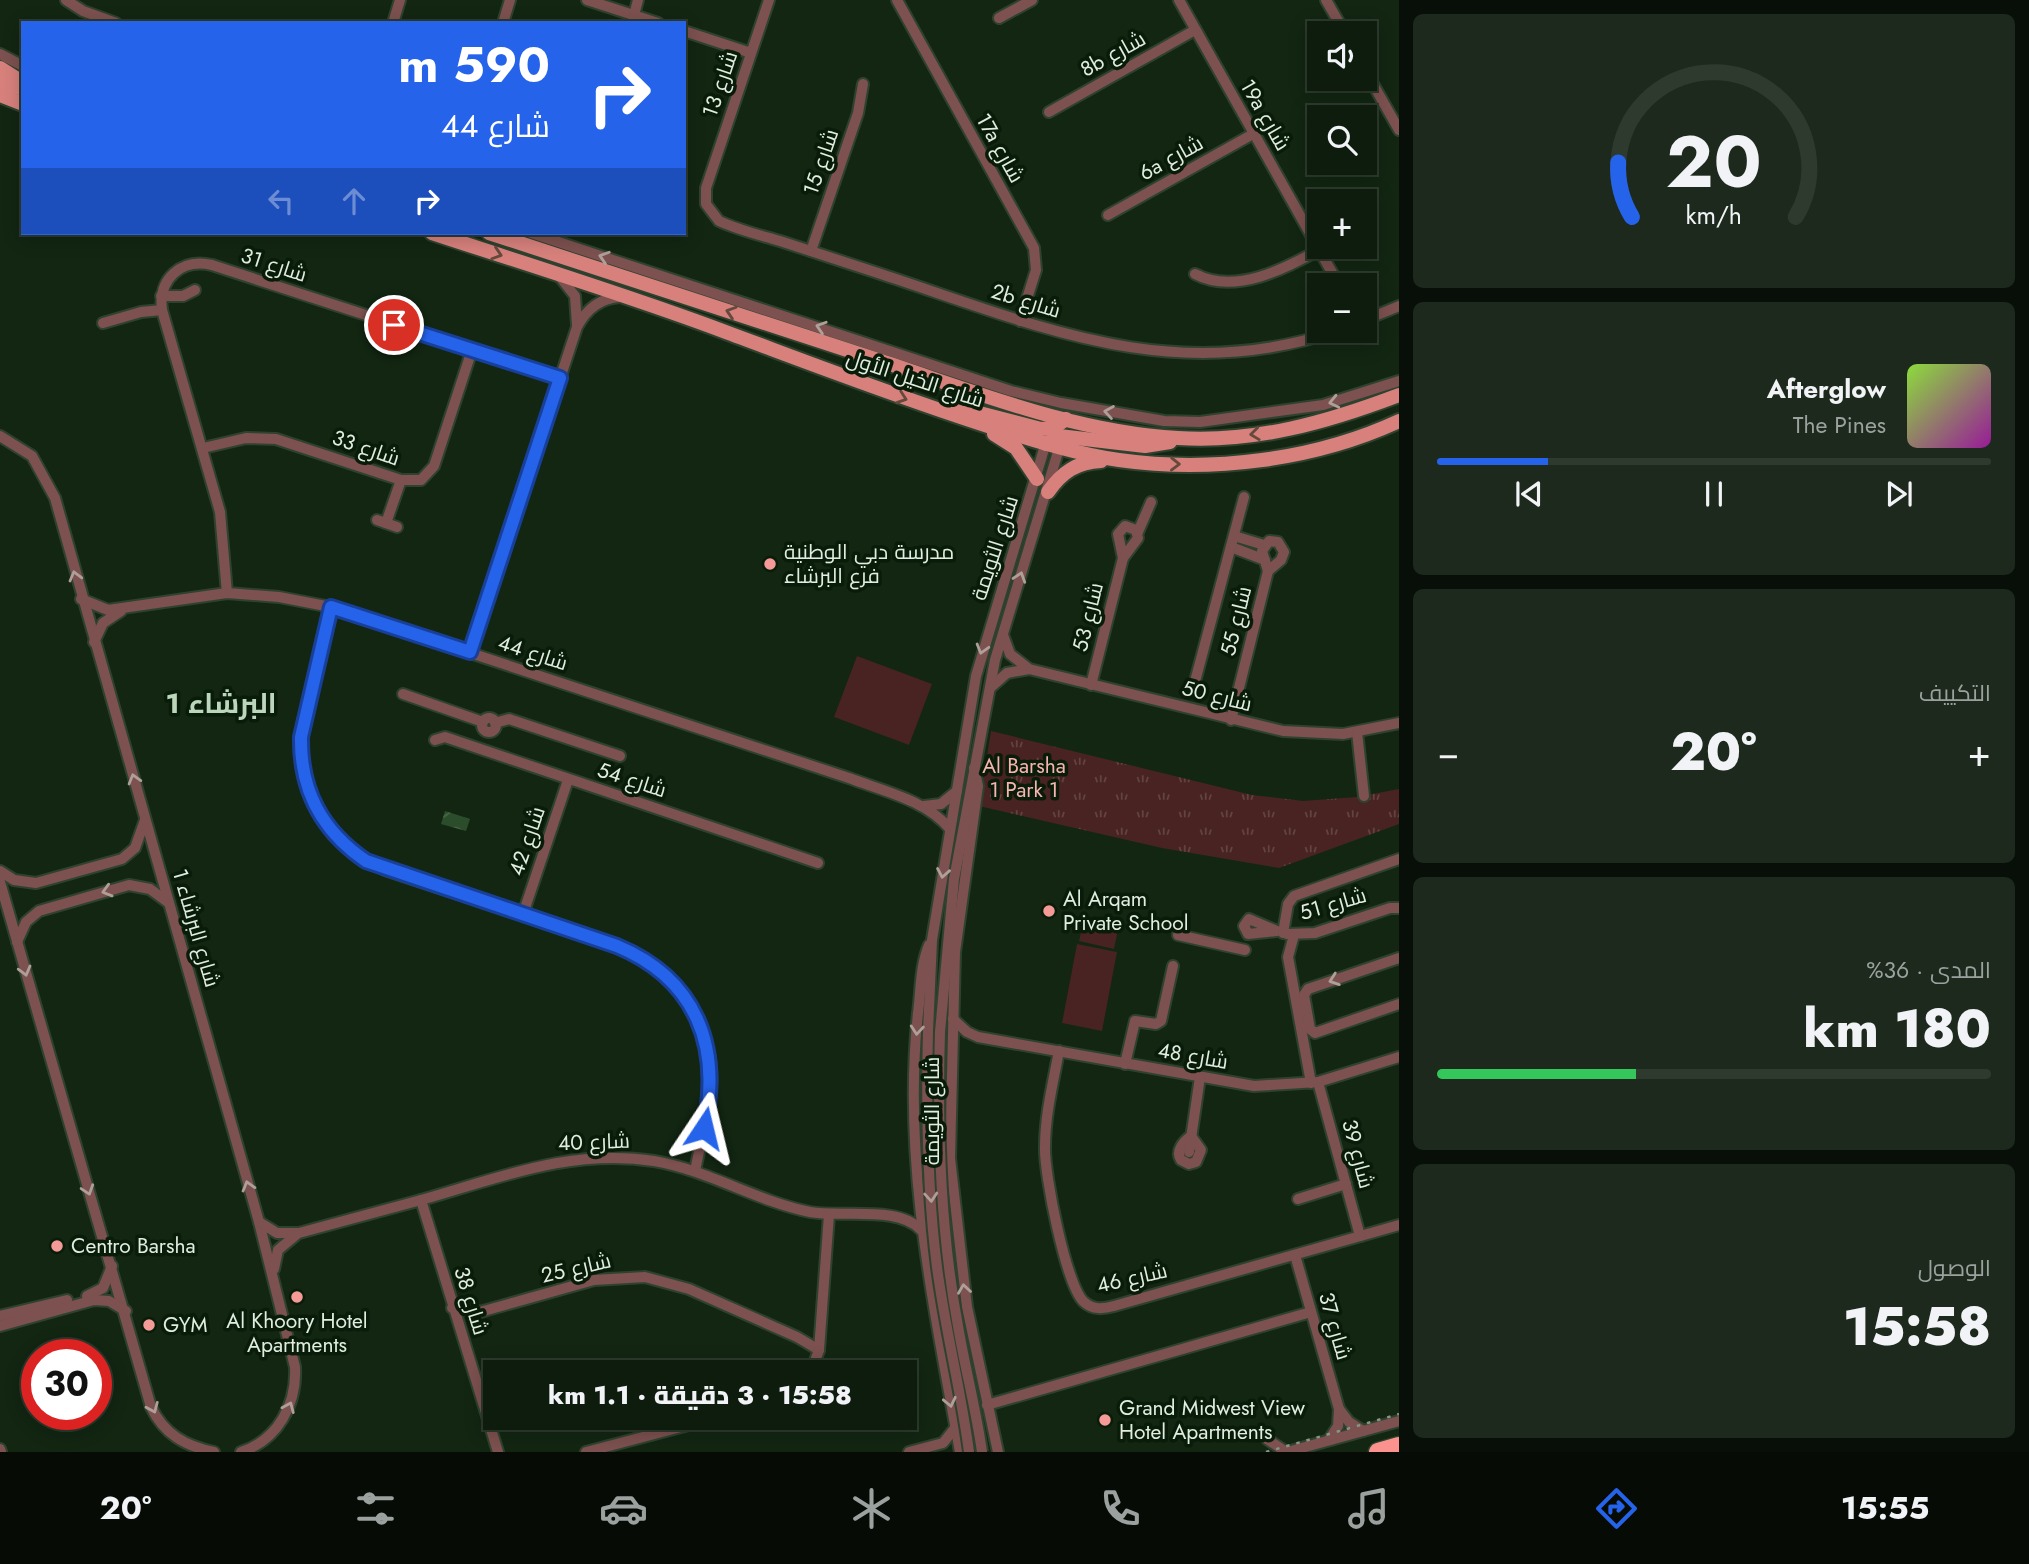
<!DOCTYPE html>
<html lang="ar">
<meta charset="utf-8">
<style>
:root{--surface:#0e1c0e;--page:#1c291c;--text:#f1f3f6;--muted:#9ba19e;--line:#2e3a2e;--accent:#2563eb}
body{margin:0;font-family:Jost,Cairo,sans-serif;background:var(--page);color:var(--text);direction:rtl;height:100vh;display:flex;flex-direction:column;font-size:26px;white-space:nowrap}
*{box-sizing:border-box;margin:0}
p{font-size:23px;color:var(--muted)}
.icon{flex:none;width:38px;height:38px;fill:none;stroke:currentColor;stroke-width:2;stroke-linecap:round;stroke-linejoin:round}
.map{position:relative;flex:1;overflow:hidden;direction:ltr}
.side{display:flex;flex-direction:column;gap:14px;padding:14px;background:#080f08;width:630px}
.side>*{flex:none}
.guide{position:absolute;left:21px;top:21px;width:665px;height:214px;border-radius:0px;box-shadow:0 4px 18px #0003,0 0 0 2px var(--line);direction:rtl;background:#2563eb;color:#fff;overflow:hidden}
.controls{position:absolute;left:1307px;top:21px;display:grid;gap:14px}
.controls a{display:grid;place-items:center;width:70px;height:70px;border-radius:0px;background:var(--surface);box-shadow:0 4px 18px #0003,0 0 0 2px var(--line);font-size:35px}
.speed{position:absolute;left:21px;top:1339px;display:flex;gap:14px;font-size:35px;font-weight:700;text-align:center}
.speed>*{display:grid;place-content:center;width:91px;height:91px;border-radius:50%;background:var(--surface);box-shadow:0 4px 18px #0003,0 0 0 2px var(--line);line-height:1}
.speed .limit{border:10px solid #d22;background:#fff;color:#111}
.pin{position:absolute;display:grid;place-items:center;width:60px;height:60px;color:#fff;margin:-30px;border:4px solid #fff;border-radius:50%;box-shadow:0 2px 7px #0007}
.me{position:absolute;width:77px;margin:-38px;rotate:10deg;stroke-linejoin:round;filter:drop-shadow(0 0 5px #0008)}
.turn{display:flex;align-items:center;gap:24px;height:147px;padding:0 21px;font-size:32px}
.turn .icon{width:91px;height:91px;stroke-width:2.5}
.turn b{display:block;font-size:49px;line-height:60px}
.lanes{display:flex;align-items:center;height:66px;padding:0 21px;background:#0003;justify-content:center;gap:35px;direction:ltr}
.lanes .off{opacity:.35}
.big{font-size:52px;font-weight:800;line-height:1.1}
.side .widget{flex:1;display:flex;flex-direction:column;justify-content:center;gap:10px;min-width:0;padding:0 24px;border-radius:10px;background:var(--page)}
.side .dial{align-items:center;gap:0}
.dial svg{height:182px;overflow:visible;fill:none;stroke:var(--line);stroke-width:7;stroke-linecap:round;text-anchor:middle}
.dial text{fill:var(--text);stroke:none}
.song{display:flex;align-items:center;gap:21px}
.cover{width:84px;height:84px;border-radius:10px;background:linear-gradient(135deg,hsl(90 70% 55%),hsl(300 70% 35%))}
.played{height:7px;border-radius:4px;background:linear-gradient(90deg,var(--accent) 20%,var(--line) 20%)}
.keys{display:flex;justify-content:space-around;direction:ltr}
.heat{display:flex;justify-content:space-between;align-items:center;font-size:38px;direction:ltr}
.charge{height:10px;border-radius:5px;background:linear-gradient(90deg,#34c759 36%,var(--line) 0)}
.trip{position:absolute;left:483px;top:1360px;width:434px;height:70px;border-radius:0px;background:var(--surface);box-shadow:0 4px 18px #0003,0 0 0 2px var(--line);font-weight:800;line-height:70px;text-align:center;direction:rtl}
.tab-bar{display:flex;height:112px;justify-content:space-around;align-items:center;background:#060b06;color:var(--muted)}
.tab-bar .icon{width:49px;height:49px}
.tab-bar .selected{color:var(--accent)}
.tab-bar b{font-size:32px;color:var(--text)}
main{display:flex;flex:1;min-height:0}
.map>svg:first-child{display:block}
.grass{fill:#482321}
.park{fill:url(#park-tufts)}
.water{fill:url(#water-waves)}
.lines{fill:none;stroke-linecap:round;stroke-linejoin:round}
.minor-casing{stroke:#2f422f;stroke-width:14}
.major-casing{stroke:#2f422f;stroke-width:18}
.highway-casing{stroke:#2f422f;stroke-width:21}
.minor{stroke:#7c514f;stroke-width:10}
.major{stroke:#d7807c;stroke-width:14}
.highway{stroke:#fc928e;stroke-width:18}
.rail{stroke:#869686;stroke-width:2.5;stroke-dasharray:3.5 7;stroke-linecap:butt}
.minor-bridge-casing{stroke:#2f422f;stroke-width:14;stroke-linecap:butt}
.minor-bridge{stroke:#7c514f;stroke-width:10}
.oneway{stroke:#66493d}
.oneway2{stroke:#ae9f98}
.route-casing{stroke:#184099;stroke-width:18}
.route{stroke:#2563eb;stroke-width:12}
.poi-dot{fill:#f59b97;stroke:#091c09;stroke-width:2.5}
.labels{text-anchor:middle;stroke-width:7;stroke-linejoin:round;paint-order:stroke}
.street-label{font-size:21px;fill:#e0ede0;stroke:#091c09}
.poi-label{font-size:21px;fill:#e0ede0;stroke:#091c09;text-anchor:start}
.park-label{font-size:21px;fill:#f7b4b0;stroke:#091c09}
.district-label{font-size:28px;font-weight:bold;fill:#bcd6bb;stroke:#091c09}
</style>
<main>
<section class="side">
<div class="widget dial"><svg viewBox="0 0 100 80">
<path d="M14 69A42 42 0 1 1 86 69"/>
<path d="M14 69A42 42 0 0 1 8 45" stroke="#2563eb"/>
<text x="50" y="56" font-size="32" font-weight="700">20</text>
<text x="50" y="72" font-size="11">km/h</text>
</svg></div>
<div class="widget">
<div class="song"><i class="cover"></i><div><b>Afterglow</b><p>The Pines</p></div></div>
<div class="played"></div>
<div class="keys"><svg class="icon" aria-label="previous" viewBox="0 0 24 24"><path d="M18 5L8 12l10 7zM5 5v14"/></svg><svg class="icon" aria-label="pause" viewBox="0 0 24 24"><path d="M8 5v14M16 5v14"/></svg><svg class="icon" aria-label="next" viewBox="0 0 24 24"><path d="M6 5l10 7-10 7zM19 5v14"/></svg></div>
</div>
<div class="widget"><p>التكييف</p>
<div class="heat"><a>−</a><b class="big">20°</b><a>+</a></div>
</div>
<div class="widget"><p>المدى · 36%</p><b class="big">180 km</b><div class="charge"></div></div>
<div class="widget"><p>الوصول</p><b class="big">15:58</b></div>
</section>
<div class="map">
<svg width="1399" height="1452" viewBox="0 0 1399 1452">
<defs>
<pattern id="park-tufts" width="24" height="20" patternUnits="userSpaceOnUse" patternTransform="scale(1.75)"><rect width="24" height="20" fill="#482321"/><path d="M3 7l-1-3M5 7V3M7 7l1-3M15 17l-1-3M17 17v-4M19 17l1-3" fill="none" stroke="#624341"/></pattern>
<pattern id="water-waves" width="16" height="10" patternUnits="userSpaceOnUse" patternTransform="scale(1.75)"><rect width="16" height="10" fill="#2b4d2b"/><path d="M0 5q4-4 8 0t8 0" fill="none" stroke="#496749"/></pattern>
</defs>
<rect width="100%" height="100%" fill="#122612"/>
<g class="grass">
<path d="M857,656L932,684L909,745L834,717Z"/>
<path d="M1083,923L1118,930L1114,949L1079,941Z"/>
<path d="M1077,944L1117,952L1102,1031L1062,1023Z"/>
</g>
<path class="park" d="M991,731L1252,795L1303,801L1357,797L1399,789V824L1279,868L1162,848L979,806Z"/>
<path class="water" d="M445,811L470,819L466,831L441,824Z"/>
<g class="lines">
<defs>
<g id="minor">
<path d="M66,0L83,11L116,23"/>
<path d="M587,0L658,23"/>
<path d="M769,0L706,188V204L719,221C738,230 760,235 780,241C814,252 847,263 881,274C1036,325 1172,387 1336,331"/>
<path d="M897,0L1034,248L1036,270L1020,321"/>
<path d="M1179,0L1339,285"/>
<path d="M1326,0L1345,33"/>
<path d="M634,15L638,0"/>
<path d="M999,18L1032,0"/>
<path d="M393,23L400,0"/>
<path d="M503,23L510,0"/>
<path d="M684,31L751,53"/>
<path d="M0,54L23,66"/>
<path d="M1365,70L1399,130"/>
<path d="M1049,112L1195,30"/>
<path d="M1108,215L1253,134"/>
<path d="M531,233L1011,391L1061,403L1164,421L1200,422L1323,405L1399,381"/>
<path d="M811,251L858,113L863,84"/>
<path d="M1195,274C1235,295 1284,269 1319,250"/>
<path d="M560,277L575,296L577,325"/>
<path d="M161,296H183L195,290"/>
<path d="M1365,320L1399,306"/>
<path d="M103,323L141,312L162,310"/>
<path d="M0,436L32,456L55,498L259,1222L295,1367C297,1404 278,1440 241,1452"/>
<path d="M203,448L246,438L276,439L401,480H421L434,466L472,350"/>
<path d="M377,520L397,527"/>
<path d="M386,523L401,480"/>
<path d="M1125,526L1136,530L1138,538L1123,558L1118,534Z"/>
<path d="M1138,532L1151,502"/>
<path d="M1234,536L1264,545"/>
<path d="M1269,541L1278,542L1284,552L1281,560L1268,571L1262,551Z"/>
<path d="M1231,547L1265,560"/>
<path d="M227,593L220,512L162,310C158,279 181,258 212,265L560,378"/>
<path d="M81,599L108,610L227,593L279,597L331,607L849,778C883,791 926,800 950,829"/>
<path d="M331,607L304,717L301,758L311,799L333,835L366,861L385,870L616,946C675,970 716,1025 711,1091C708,1117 700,1144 695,1171"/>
<path d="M1003,635L1010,654L1029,669L1283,731L1343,734L1399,723"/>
<path d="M94,642L103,623L121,611"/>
<path d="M470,652L577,327C586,310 599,298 620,297"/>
<path d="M1091,685L1123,558"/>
<path d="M990,688L1007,673L1029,669"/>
<path d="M1193,689L1244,497"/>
<path d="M403,694L483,722"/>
<circle cx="489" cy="725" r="7"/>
<path d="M1231,720L1268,571"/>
<path d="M495,723L509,719L620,756"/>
<path d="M1357,732L1364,796"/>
<path d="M435,740L445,737L818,863"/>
<path d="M974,768L978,786L955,952L950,1158L967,1307L998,1452"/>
<path d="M924,806L941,804L957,791"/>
<path d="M0,871L14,880L36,883L122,859L135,848L145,820"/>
<path d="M0,882L151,1407C164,1434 185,1446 214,1452"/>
<path d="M523,914L568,780"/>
<path d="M1249,919L1277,931L1248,934L1244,926Z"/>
<path d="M1283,933L1288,904L1294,896L1399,859"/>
<path d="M1287,934L1315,933L1390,908H1399"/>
<path d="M1178,935L1245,950"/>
<path d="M1294,935L1288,957L1311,1083"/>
<path d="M17,942L26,922L39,911L129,885L150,889L169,903"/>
<path d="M929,945C920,966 921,991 918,1013C902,1161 934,1307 960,1452"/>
<path d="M1399,958L1308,989L1304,995L1310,1029L1315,1033L1399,1004"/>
<path d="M953,1019L967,1032L978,1037L1254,1086L1318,1082L1399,1057"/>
<path d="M928,1031L932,940L976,676L1047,439"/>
<path d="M940,1032L954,879L995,660L1061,442"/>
<path d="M1059,1051C1053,1083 1045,1115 1045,1147C1044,1173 1066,1286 1084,1302C1093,1310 1103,1309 1114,1306L1399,1225"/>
<path d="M1125,1064L1135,1021L1156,1024L1161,1021L1173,966"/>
<path d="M1318,1082L1360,1236"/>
<path d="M1191,1136L1201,1150L1196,1162L1189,1164L1181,1160C1175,1151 1184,1141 1191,1136Z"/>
<path d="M1189,1152L1200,1077"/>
<path d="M1298,1199L1346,1184"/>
<path d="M421,1200L498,1452"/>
<path d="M259,1222L277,1233H299C340,1222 380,1211 421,1200C499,1178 571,1148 654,1161C708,1170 756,1201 810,1212C842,1218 898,1205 921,1230"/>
<path d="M1295,1255L1339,1409L1338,1426L1329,1440"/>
<path d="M274,1269L278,1250L296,1235"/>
<path d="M87,1296L103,1288L112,1266"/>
<path d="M452,1308L480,1312L594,1280L645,1277L689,1289L797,1337L819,1350"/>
<path d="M0,1316L67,1300"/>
<path d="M0,1326L94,1300L109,1301L126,1311"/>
<path d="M811,1372L819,1350L829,1215"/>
<path d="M987,1405L1311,1312"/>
<path d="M1339,1409L1349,1422L1363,1431"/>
<path d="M1267,1439L1286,1452"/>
<path d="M0,1449L1,1452"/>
<path d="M586,1452L715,1418"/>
<path d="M909,1452L943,1443L955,1428"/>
<path d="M1287,1452L1399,1421"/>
</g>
<g id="major">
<path d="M0,68L22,82"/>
<path d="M0,82L23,89"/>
<path d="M0,95L23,104"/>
<path d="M432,233C529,265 627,295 723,331C812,364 900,398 991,427C1033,440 1076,454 1119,460C1211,473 1315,460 1399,421"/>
<path d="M489,233C620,276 751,319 881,361C978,393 1075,432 1178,438C1255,443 1328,422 1399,395"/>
<path d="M960,408L1041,429L1054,428L1066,419"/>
<path d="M994,434L1016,448L1037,479"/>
<path d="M1046,444L1059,436L1145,446L1170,442"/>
<path d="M1048,492C1062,472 1077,462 1101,461"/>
</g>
<path id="highway" d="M1378,1452L1399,1446"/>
</defs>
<use href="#minor" class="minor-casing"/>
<use href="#major" class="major-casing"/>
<use href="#highway" class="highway-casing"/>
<use href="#minor" class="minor"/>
<use href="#major" class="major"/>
<use href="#highway" class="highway"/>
<path class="rail" d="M1266,1452L1399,1414"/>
<defs>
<g id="minor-bridge">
<path d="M928,1031C926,1110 927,1189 937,1267C945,1329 961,1390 969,1452"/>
<path d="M940,1032C937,1130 940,1229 958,1326C965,1368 976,1409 982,1452"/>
</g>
</defs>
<use href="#minor-bridge" class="minor-bridge-casing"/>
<use href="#minor-bridge" class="minor-bridge"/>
</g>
<defs><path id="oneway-chevron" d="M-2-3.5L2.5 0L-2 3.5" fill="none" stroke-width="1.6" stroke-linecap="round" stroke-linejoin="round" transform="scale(1.75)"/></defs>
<g class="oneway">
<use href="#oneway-chevron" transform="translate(497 254) rotate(18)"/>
<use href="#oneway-chevron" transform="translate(731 312) rotate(-162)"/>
<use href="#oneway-chevron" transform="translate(902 398) rotate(19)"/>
<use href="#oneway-chevron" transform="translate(1255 434) rotate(173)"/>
<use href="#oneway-chevron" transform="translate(1175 464) rotate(1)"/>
</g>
<g class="oneway2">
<use href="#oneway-chevron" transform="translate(604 257) rotate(-162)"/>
<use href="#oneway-chevron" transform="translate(821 327) rotate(-162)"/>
<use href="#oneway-chevron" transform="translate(1334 402) rotate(167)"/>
<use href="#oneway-chevron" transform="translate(1109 412) rotate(-171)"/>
<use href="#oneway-chevron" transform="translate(75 576) rotate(-105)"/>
<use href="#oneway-chevron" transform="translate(1020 577) rotate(-72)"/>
<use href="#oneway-chevron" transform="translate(982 649) rotate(106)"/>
<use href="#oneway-chevron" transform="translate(134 779) rotate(-106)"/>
<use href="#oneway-chevron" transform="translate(943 873) rotate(100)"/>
<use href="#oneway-chevron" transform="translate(107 891) rotate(164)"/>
<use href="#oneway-chevron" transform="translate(25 971) rotate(75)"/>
<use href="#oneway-chevron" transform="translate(1334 980) rotate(161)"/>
<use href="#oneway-chevron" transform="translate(917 1030) rotate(95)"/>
<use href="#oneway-chevron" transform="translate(248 1186) rotate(-106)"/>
<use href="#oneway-chevron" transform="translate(88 1190) rotate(72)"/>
<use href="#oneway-chevron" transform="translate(931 1197) rotate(86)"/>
<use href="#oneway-chevron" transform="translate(964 1289) rotate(-98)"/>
<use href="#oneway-chevron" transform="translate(950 1402) rotate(78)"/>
<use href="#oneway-chevron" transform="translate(289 1407) rotate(-67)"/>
<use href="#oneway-chevron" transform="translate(153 1408) rotate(67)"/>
</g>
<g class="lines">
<defs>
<path id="route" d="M394,325L560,378L470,652L331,607L301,737C300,791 322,831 366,861L617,946C696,979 722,1046 704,1128"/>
</defs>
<use href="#route" class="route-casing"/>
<use href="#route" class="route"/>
</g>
<g class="poi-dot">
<circle cx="770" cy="564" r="7"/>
<circle cx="1049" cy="911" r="7"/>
<circle cx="57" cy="1246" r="7"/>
<circle cx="297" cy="1297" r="7"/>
<circle cx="149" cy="1325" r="7"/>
<circle cx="1105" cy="1420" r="7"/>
</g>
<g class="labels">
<g class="street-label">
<text transform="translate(1113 54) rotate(-29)" y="7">8b شارع</text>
<text transform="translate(720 84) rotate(-71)" y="7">شارع 13</text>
<text transform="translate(1265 115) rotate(60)" y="7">19a شارع</text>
<text transform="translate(1000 148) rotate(61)" y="7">17a شارع</text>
<text transform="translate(1171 158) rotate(-29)" y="7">6a شارع</text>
<text transform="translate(821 162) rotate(-71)" y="7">شارع 15</text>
<text transform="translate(274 265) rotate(18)" y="7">شارع 31</text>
<text transform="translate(1026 301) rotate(17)" y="7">2b شارع</text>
<text transform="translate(915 379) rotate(18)" y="7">شارع الخيل الأول</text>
<text transform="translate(366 448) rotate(19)" y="7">شارع 33</text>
<text transform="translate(995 548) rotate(-72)" y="7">شارع الثويمة</text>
<text transform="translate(1088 617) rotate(-76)" y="7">شارع 53</text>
<text transform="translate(1236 621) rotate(-76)" y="7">شارع 55</text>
<text transform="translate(533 653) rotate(18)" y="7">شارع 44</text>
<text transform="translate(1217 696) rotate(14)" y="7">شارع 50</text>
<text transform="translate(632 780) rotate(18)" y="7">شارع 54</text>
<text transform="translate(527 841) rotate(-71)" y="7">شارع 42</text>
<text transform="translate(1333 904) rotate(-16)" y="7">شارع 51</text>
<text transform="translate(196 928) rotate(74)" y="7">شارع البرشاء 1</text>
<text transform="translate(1193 1056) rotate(10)" y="7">شارع 48</text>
<text transform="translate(932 1111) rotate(-90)" y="7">شارع الثويمة</text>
<text transform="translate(594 1142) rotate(-2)" y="7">شارع 40</text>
<text transform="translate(1358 1154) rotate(75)" y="7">شارع 39</text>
<text transform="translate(576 1268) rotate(-13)" y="7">شارع 25</text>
<text transform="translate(1132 1278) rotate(-13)" y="7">شارع 46</text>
<text transform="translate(471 1301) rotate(73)" y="7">شارع 38</text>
<text transform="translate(1335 1326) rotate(74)" y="7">شارع 37</text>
</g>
<g class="poi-label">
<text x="784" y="559">مدرسة دبي الوطنية<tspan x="784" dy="24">فرع البرشاء</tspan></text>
<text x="1063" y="906">Al Arqam<tspan x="1063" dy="24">Private School</tspan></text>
<text x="71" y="1253">Centro Barsha</text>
<text x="297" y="1328" text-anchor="middle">Al Khoory Hotel<tspan x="297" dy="24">Apartments</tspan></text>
<text x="163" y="1332">GYM</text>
<text x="1119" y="1415">Grand Midwest View<tspan x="1119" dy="24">Hotel Apartments</tspan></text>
</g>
<g class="park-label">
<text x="1024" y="773">Al Barsha<tspan x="1024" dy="24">1 Park 1</tspan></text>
</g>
<g class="district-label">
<text x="221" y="713">البرشاء 1</text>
</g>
</g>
</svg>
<div class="controls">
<a><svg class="icon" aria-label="sound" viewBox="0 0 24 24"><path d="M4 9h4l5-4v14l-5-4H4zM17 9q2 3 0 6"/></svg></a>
<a><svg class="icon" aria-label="search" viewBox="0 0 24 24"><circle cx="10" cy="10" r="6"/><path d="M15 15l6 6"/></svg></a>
<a>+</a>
<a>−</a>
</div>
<div class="speed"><div class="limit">30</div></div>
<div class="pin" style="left:394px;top:325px;background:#d93025"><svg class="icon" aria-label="arrive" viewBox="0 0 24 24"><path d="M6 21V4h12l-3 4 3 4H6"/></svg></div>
<svg class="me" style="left:704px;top:1128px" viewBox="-20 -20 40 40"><path d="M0-17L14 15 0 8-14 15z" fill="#2563eb" stroke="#fff" stroke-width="4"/></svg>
<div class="trip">15:58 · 3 دقيقة · 1.1 km</div>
<div class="guide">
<div class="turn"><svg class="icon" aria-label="right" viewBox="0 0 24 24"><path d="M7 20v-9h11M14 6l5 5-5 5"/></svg><div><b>590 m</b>شارع 44</div></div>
<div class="lanes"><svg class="icon off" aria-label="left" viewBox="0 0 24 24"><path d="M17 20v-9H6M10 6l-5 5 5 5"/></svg><svg class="icon off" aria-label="ahead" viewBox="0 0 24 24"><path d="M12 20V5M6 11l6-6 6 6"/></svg><svg class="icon" aria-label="right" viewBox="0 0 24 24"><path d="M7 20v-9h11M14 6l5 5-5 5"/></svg></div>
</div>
</div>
</main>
<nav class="tab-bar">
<b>15:55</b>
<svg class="icon selected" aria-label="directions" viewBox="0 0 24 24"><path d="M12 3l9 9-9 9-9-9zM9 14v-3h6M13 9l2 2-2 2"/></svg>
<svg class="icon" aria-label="music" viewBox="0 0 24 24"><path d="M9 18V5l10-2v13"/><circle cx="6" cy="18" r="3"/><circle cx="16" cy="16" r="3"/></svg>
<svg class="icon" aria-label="phone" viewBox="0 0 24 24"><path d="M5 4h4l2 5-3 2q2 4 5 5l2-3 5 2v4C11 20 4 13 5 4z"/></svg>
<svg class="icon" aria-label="climate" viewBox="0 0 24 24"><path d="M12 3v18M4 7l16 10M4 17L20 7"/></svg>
<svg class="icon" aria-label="car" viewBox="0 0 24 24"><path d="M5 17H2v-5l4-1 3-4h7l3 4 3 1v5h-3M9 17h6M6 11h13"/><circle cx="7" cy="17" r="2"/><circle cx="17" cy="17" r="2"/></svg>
<svg class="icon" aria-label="filters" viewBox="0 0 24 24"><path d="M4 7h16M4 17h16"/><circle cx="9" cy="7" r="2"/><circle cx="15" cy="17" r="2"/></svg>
<b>20°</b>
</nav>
